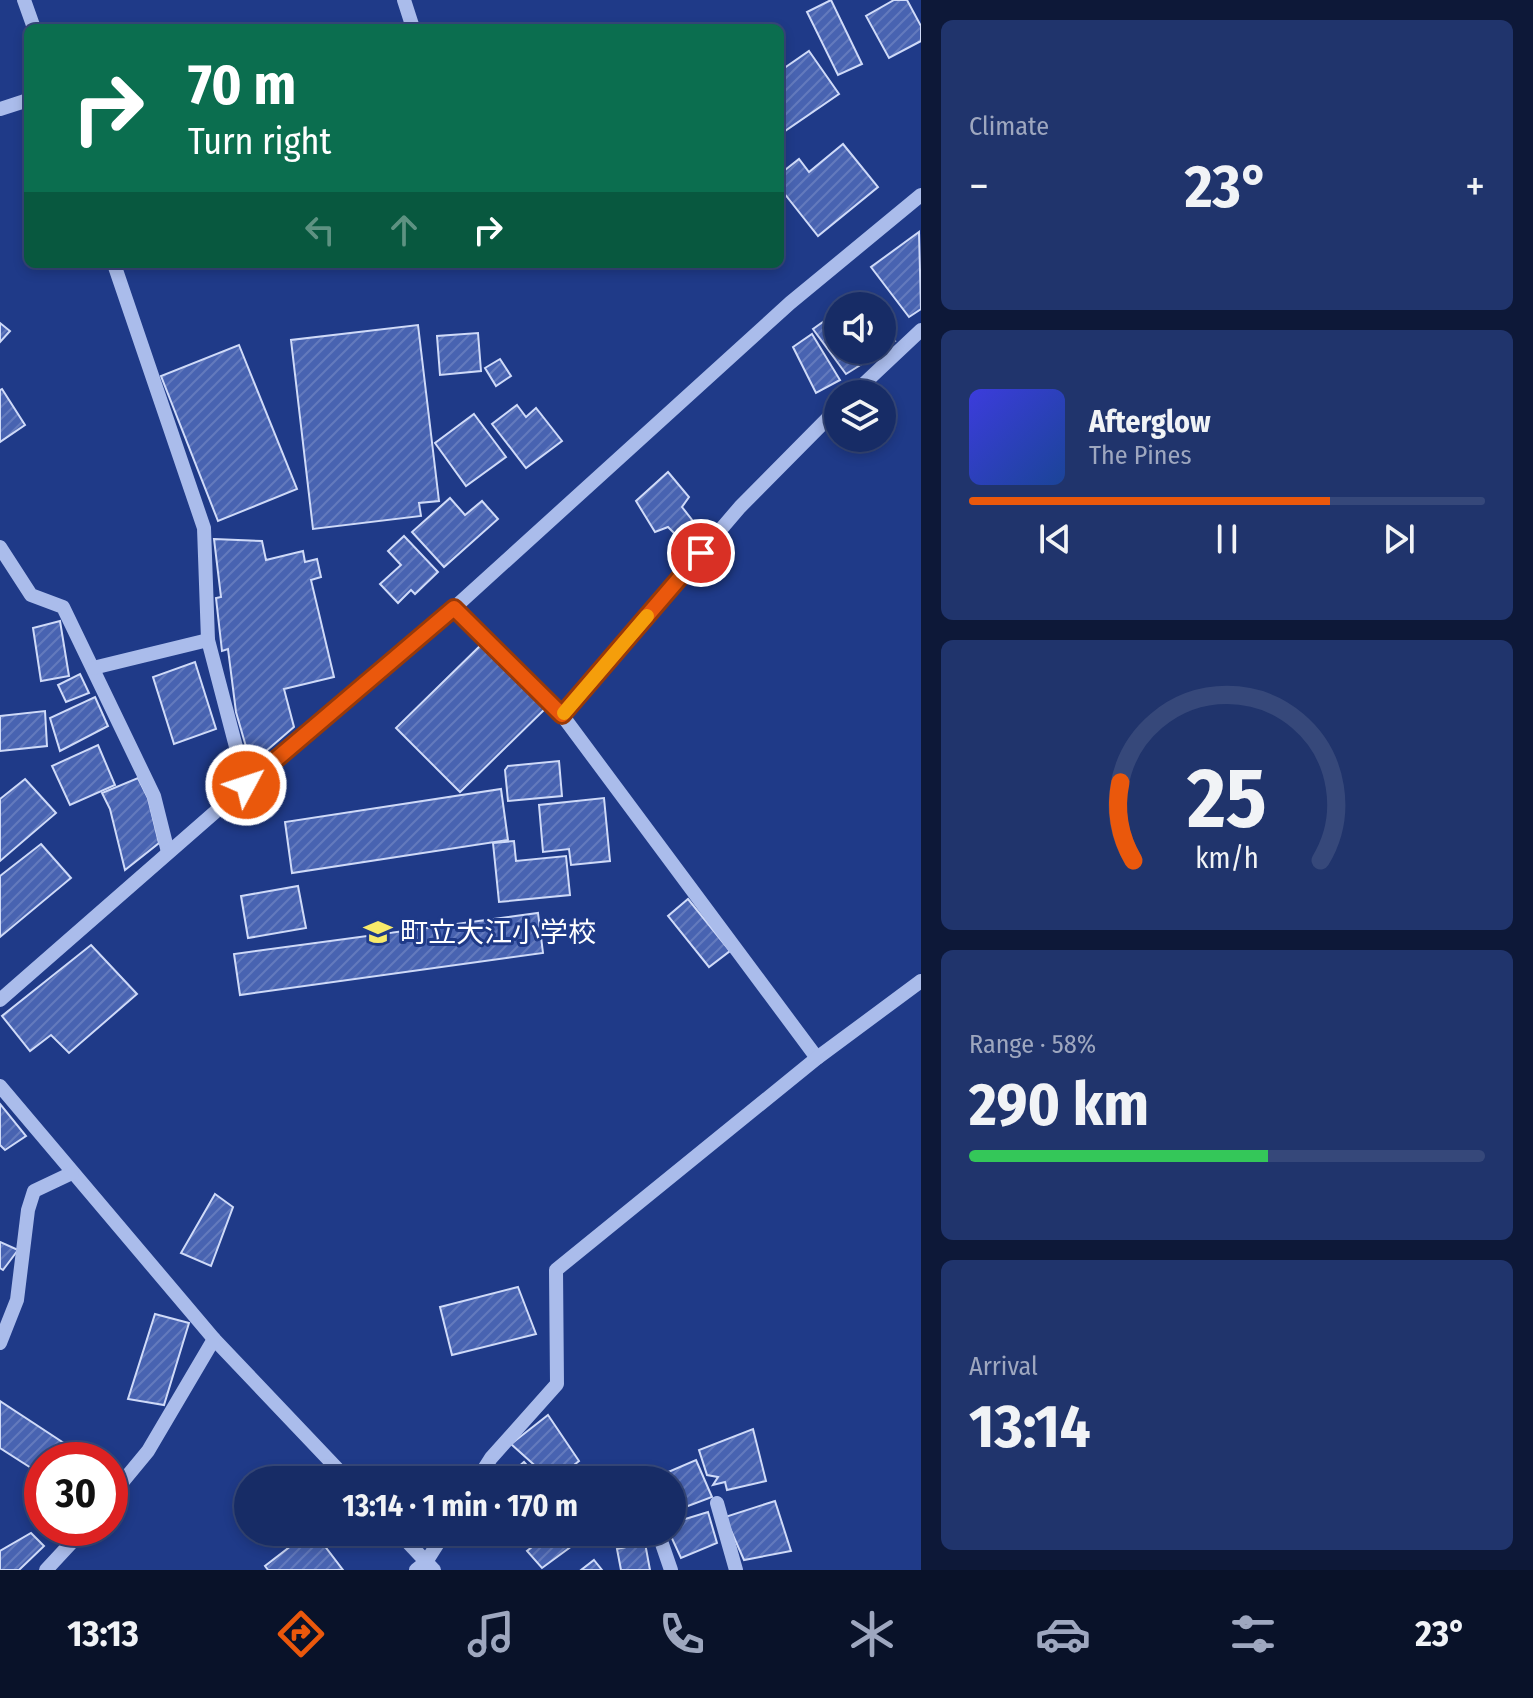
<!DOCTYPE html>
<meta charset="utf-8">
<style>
:root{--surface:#172c66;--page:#20346c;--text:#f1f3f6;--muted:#9ea7bf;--line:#36487a;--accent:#ea580c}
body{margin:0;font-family:"Fira Sans Condensed","Noto Sans JP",sans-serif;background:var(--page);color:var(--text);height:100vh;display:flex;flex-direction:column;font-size:30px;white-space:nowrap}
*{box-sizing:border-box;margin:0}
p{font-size:26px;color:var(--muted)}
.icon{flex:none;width:44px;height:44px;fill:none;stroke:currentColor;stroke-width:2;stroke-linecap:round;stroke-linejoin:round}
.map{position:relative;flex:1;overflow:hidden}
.sheet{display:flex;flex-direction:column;gap:20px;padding:20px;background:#0d1838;width:612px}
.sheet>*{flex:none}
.hud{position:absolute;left:24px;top:24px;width:760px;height:244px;border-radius:12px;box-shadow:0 4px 12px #0003,0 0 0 2px var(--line);background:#0b6e4f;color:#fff;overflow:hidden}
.buttons{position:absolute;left:824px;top:292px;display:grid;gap:16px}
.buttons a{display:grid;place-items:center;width:72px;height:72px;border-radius:50%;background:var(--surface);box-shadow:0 4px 12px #0003,0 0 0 2px var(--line);font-size:40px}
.speed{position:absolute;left:24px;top:1442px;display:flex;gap:16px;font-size:40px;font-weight:700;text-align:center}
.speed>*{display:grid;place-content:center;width:104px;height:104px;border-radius:50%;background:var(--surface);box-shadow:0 4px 12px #0003,0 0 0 2px var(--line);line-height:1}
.speed .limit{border:12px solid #d22;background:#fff;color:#111}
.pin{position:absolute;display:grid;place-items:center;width:68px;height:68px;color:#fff;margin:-34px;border:4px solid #fff;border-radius:50%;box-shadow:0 2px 8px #0007}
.me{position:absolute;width:88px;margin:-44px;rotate:50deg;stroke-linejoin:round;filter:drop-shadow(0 0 6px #0008)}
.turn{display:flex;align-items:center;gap:28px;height:168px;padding:0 32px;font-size:36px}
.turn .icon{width:104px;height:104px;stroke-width:2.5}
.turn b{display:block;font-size:56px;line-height:68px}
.lanes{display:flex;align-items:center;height:76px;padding:0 32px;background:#0003;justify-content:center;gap:40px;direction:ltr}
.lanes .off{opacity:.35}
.big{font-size:60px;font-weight:700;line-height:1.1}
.sheet .tile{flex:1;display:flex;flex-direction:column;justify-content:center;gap:12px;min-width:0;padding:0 28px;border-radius:12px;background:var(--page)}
.sheet .dial{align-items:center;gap:0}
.dial svg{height:208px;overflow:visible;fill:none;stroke:var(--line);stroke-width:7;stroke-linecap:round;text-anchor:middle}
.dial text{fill:var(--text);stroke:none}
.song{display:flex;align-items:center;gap:24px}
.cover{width:96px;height:96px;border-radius:12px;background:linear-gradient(135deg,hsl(240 70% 55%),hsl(220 70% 35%))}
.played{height:8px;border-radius:4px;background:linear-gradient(90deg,var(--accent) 70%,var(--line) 70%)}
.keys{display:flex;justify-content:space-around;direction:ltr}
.heat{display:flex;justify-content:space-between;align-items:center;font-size:44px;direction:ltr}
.charge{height:12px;border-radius:6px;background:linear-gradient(90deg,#34c759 58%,var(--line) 0)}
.trip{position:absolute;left:234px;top:1466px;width:452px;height:80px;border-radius:40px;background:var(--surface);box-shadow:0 4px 12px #0003,0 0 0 2px var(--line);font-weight:700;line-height:80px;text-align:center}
.menu{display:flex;height:128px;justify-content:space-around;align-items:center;background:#091229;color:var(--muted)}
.menu .icon{width:56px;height:56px}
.menu .on{color:var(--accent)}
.menu b{font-size:36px;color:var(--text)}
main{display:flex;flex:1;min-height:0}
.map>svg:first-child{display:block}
.building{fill:url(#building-hatch);stroke:#cfdaf8;stroke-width:2}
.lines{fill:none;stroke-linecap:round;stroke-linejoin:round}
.minor{stroke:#aabceb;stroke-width:14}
.route-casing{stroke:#983908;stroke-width:20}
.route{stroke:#ea580c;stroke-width:14}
.slow{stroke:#f59e0b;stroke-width:14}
.labels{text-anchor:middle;stroke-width:6;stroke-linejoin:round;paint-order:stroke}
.poi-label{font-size:28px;fill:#fff;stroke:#1f3a88;text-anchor:start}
</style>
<main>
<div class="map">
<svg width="921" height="1570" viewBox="0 0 921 1570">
<defs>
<pattern id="building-hatch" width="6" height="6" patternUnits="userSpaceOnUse" patternTransform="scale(2)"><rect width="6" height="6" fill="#4863b1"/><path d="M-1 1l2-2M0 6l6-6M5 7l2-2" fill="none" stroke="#637abd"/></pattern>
</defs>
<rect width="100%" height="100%" fill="#1f3a88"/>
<g class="building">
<path d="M831,0L862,64L838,75L807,12Z"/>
<path d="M894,0H907L921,26V41L889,58L866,16Z"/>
<path d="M809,51L839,94L782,133L780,130V71Z"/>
<path d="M843,144L878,187L818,236L780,188V174L799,159L809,172Z"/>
<path d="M919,232L921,309L909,317L871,267Z"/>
<path d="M860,296L868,306H845Z"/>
<path d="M834,314L838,319V350H863L870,359L846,374L813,329Z"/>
<path d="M0,323L10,331L0,342Z"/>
<path d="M882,324L895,341L882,349Z"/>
<path d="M418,325L439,501L419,503L421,516L313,529L291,340Z"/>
<path d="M478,333L481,371L440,375L437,336Z"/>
<path d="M812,334L840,380L816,393L793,347Z"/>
<path d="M239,345L297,489L218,521L161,376Z"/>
<path d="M500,359L511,376L496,386L485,368Z"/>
<path d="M2,389L25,425L0,442V390Z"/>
<path d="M517,405L526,417L536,408L562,441L526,468L492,424Z"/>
<path d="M474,414L506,457L466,486L435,443Z"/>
<path d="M668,472L689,497L682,507L703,534L685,544L668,527L655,532L636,501Z"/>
<path d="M450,498L465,515L482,501L498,519L444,567L412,532Z"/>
<path d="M404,536L438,572L415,594L411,590L398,603L380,584L401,565L388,551Z"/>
<path d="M214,539L262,541L266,560L303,551L305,562L317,559L321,577L311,580L334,677L284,689L294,727L251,764L236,712L228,649L222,651L216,598L221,597Z"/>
<path d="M60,621L69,676L41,681L33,628Z"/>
<path d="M483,643L546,708L460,792L396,728Z"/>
<path d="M195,662L216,729L174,744L153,677Z"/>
<path d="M80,674L89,693L66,702L58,685Z"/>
<path d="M95,697L108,726L60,751L50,718Z"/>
<path d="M45,711L47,746L0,751V716Z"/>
<path d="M98,745L115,785L70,805L52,766Z"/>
<path d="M559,761L562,796L508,801L505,770L508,766Z"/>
<path d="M138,778L148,798L159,843L125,870L110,809L102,793Z"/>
<path d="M25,779L56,813L0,861V799Z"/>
<path d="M501,789L508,840L292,873L285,822Z"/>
<path d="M604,798L610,861L571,865L569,849L543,852L539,805Z"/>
<path d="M514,841L516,861L566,856L570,895L499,902L493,843Z"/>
<path d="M41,844L71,878L0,937V876Z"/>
<path d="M298,886L306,928L248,938L241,896Z"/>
<path d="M688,899L730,951L709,967L668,916Z"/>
<path d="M538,913L543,953L240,995L234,954Z"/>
<path d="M91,945L137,994L69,1053L51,1035L30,1051L2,1016Z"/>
<path d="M0,1104L26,1136L5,1150L0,1145Z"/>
<path d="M215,1194L233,1207L211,1266L181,1253Z"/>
<path d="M0,1242L18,1250L3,1270L0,1268Z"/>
<path d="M518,1287L536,1334L452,1355L440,1307Z"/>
<path d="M155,1314L189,1323L164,1405L128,1399Z"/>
<path d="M0,1401L76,1451L70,1460H42V1475L0,1448Z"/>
<path d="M548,1415L579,1461L555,1480H551L511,1444Z"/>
<path d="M753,1429L766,1481L727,1490L725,1482L713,1485L718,1477L707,1475L699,1450Z"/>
<path d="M696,1460L712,1497L672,1512V1480L652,1479Z"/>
<path d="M524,1462L540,1480H503Z"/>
<path d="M775,1501L791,1551L744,1560L725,1517Z"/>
<path d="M708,1512L717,1543L681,1558L669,1532H672V1523Z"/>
<path d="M309,1532H314L343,1570H268L265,1566Z"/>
<path d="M551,1532H568L576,1543L542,1568L527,1551Z"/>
<path d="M581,1532H606L607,1534L592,1543Z"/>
<path d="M31,1533L44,1546L19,1570H0V1551Z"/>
<path d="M645,1543L650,1570H621L617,1549Z"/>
<path d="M594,1560L602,1570H581Z"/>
</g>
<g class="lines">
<g class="minor">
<path d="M24,0L34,28"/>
<path d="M404,0L413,28"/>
<path d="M0,109L28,100"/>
<path d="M114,264L204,528L208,640L246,785"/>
<path d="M853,394L921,330"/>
<path d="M0,547L31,595L63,607L154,796L168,852"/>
<path d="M454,608L562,715L817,1058"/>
<path d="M93,668L208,640"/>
<path d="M562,715L740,507L838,408"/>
<path d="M0,1000L246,785L454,608L790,303L921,195"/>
<path d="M0,1086L214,1339L348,1480"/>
<path d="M0,1343L17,1300L28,1210L34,1191L72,1173"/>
<path d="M477,1480L491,1458L557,1384L556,1270L817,1058L921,981"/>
<path d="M110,1497L148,1451L214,1339"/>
<path d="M717,1503L736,1570"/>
<path d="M398,1532L434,1570"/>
<path d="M660,1538L671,1570"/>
<path d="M46,1570L85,1528"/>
<path d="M416,1570L426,1562L445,1532"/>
</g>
</g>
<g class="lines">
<defs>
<path id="route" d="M246,785L454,608L562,715L701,553"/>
</defs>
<use href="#route" class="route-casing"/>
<use href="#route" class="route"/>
<path class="slow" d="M564,713L647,616"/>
</g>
<defs>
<symbol id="school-bare" viewBox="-9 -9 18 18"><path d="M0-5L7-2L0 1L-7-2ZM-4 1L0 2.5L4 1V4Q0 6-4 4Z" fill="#f8ea6a" stroke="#1f3a88" stroke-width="2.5" paint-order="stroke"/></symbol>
</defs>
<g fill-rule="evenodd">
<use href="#school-bare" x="358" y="912" width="40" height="40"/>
</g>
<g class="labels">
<g class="poi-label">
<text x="400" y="942">町立大江小学校</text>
</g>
</g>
</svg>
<div class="buttons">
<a><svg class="icon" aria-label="sound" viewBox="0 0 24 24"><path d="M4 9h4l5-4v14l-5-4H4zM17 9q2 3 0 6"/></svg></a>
<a><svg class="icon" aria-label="layers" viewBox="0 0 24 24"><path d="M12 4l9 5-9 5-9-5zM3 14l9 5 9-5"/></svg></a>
</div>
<div class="speed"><div class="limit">30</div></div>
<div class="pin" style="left:701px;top:553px;background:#d93025"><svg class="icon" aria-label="arrive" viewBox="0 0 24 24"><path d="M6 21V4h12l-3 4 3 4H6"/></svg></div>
<svg class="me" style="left:246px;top:785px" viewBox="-20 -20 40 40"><circle r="17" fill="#ea580c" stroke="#fff" stroke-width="3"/><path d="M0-11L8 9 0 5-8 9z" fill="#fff"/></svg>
<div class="trip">13:14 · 1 min · 170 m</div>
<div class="hud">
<div class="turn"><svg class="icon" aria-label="right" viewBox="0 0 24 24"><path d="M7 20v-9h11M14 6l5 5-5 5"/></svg><div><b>70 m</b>Turn right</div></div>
<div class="lanes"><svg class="icon off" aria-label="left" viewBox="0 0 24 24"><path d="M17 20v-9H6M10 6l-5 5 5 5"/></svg><svg class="icon off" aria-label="ahead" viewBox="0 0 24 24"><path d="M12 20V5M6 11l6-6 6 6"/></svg><svg class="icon" aria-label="right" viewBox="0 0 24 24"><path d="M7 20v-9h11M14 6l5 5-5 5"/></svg></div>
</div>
</div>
<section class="sheet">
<div class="tile"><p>Climate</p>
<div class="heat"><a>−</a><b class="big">23°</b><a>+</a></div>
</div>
<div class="tile">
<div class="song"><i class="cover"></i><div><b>Afterglow</b><p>The Pines</p></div></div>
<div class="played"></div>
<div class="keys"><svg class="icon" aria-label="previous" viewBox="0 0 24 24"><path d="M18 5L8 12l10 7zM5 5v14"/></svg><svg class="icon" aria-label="pause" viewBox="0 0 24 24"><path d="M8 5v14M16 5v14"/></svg><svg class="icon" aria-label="next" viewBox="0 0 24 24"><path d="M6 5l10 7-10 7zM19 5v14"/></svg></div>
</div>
<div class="tile dial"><svg viewBox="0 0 100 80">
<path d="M14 69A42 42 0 1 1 86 69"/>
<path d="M14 69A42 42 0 0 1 9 39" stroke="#ea580c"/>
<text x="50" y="56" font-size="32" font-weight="700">25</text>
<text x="50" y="72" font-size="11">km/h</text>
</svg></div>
<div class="tile"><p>Range · 58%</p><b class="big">290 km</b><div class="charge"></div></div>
<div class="tile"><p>Arrival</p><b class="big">13:14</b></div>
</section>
</main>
<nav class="menu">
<b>13:13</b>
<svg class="icon on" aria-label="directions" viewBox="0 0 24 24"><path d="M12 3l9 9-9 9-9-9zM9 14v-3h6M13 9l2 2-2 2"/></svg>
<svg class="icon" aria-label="music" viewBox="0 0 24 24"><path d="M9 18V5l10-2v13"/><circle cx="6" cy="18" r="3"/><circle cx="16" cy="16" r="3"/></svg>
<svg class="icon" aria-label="phone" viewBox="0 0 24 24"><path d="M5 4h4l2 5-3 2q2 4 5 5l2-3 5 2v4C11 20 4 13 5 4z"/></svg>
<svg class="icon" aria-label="climate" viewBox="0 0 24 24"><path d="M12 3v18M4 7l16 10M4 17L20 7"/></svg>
<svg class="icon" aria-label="car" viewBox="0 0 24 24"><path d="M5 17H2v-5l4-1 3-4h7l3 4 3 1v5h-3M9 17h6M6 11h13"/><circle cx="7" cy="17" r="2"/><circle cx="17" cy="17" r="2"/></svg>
<svg class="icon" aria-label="filters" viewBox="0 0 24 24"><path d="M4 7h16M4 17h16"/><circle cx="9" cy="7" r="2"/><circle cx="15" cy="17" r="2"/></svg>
<b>23°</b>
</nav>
